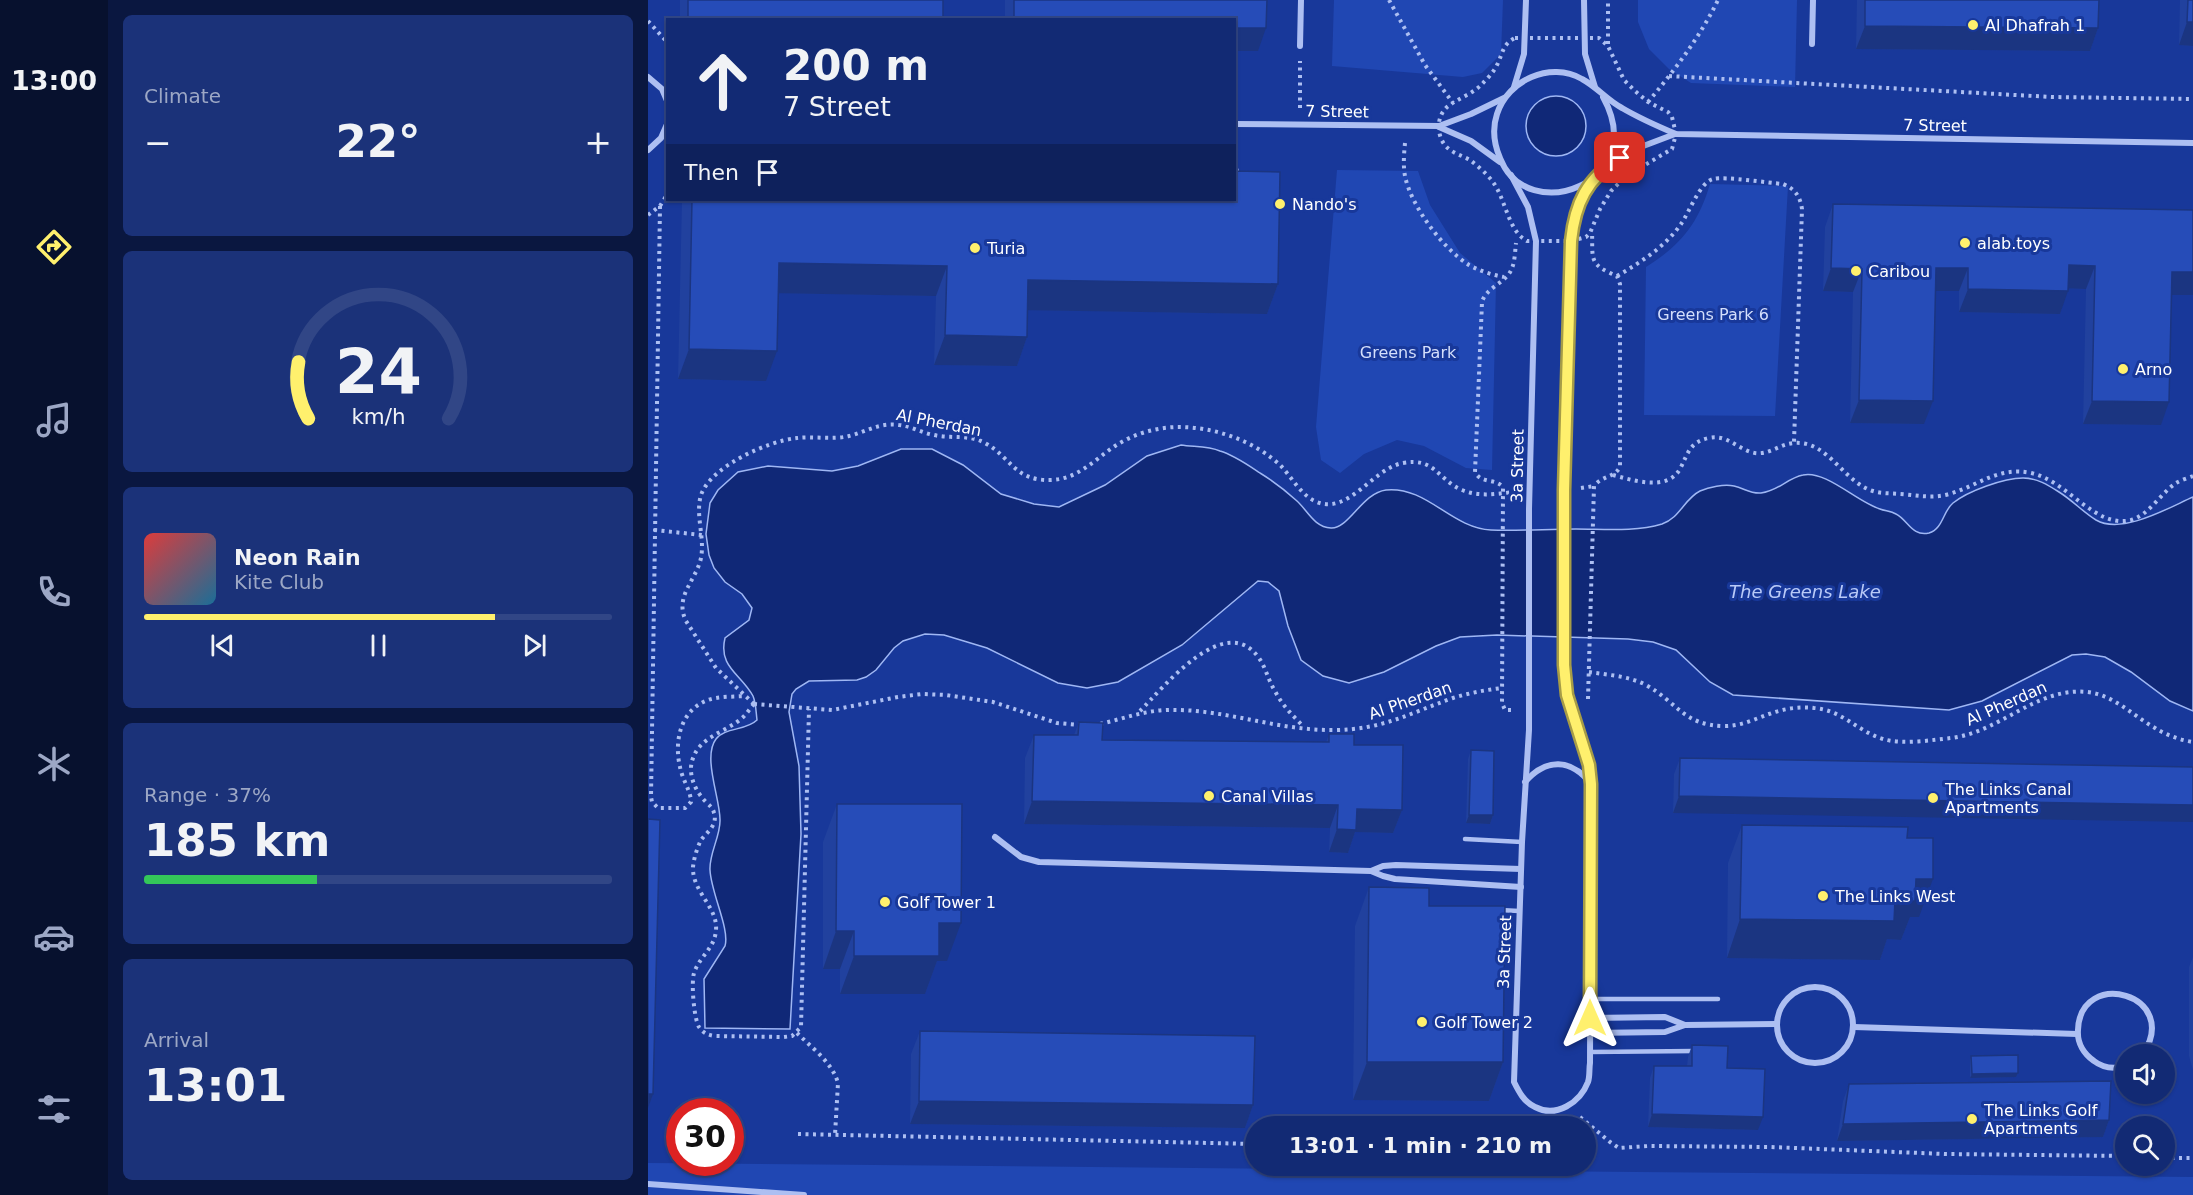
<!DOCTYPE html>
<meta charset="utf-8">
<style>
:root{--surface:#122a74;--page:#1b3279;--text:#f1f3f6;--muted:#9ca7c5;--line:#314686;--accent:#fff06d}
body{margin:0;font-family:"DejaVu Sans",sans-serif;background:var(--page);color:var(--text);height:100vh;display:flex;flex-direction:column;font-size:22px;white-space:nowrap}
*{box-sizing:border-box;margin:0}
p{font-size:20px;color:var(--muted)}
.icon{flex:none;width:33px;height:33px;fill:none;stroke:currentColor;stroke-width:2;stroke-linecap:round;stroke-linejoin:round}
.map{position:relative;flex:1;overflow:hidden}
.sheet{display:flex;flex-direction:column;gap:15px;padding:15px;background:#0a1740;width:540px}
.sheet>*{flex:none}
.guide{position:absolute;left:18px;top:18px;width:570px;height:183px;border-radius:0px;box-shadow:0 2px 4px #0004,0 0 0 2px var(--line);background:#122a74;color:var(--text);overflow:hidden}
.tools{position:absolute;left:1467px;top:1044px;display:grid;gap:12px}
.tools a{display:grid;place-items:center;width:60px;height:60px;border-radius:50%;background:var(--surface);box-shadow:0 2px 4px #0004,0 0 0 2px var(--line);font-size:30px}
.speed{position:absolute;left:18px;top:1098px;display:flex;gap:12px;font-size:30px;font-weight:700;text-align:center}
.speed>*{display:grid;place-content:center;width:78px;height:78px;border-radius:50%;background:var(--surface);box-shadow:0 2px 4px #0004,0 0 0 2px var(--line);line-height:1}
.speed .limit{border:9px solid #d22;background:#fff;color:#111}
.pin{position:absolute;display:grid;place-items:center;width:51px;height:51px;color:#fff;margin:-26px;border-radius:12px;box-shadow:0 3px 9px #0006}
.me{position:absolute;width:66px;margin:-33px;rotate:0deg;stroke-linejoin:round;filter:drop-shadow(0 0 4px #0008)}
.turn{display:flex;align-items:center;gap:21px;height:126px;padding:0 18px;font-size:27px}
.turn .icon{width:78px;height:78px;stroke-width:2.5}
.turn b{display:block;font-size:42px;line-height:51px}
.then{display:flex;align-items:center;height:57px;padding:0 18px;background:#0003;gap:12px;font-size:22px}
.big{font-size:45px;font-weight:600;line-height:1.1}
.sheet .widget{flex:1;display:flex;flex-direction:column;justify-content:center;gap:9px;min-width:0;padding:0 21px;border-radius:9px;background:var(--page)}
.sheet .dial{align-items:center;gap:0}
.dial svg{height:156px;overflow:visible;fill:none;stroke:var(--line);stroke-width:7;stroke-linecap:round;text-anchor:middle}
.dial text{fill:var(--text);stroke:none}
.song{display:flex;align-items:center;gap:18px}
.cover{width:72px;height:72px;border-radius:9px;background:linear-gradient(135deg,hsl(0 70% 55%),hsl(200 70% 35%))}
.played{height:6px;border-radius:3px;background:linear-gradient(90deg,var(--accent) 75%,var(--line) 75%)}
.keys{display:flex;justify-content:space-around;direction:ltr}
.heat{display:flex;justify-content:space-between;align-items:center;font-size:33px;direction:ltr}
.charge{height:9px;border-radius:4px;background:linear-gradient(90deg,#34c759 37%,var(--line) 0)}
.trip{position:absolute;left:597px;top:1116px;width:351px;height:60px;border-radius:30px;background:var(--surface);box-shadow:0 2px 4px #0004,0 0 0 2px var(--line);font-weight:600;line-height:60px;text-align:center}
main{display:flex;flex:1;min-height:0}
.dock{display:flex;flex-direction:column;width:108px;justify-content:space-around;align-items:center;background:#07112e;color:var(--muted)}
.dock .icon{width:42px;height:42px}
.dock .current{color:var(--accent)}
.dock b{font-size:27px;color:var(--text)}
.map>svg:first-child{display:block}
.green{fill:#2047b3}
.water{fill:#102877;stroke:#9fb7f4;stroke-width:1.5}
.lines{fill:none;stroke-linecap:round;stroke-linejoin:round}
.path{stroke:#adbff2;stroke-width:4;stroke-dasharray:3 4.5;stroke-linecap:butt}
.lane{stroke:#adbff2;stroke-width:4.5}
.street{stroke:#adbff2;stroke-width:6}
.wall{fill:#21419e}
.shaded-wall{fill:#1b3581}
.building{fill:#264cb8;stroke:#1b3581;stroke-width:1.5}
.route-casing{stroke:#a69c47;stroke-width:15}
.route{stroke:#fff06d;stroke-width:10}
.poi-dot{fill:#fff06d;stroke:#18389a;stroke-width:2}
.labels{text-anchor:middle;stroke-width:6;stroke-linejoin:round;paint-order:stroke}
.poi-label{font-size:16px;fill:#fff;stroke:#18389a;text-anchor:start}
.street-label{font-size:16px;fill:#fff;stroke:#18389a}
.park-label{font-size:16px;fill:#d4dffc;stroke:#18389a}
.water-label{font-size:18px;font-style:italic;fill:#b9caf8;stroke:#18389a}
</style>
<main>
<nav class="dock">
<b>13:00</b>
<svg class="icon current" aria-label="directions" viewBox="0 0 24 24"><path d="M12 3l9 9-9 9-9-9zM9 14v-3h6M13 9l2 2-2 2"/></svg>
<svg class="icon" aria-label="music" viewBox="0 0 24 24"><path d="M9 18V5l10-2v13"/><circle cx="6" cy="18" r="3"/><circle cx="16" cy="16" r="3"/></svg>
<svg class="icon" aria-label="phone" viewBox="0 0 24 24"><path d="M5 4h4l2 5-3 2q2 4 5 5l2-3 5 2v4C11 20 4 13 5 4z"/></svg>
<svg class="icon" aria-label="climate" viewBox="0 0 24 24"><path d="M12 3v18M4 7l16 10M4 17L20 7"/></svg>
<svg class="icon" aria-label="car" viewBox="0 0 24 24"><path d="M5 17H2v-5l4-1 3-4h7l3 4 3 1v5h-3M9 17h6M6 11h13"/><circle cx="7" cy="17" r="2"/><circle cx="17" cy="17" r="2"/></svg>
<svg class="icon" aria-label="filters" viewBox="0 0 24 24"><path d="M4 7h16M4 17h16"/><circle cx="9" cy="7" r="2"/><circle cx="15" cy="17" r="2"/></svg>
</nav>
<section class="sheet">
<div class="widget"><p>Climate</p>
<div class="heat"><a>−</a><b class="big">22°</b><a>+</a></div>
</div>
<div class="widget dial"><svg viewBox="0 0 100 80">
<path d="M14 69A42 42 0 1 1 86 69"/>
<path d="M14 69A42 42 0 0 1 9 40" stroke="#fff06d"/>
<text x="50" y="56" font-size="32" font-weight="700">24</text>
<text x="50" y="72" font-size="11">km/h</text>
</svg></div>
<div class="widget">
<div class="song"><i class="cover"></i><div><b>Neon Rain</b><p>Kite Club</p></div></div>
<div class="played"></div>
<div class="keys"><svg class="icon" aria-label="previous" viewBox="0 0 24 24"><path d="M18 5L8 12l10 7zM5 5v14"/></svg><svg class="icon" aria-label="pause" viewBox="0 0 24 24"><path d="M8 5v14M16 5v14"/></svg><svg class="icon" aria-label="next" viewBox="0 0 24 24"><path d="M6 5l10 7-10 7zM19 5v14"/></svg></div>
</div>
<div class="widget"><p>Range · 37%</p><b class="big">185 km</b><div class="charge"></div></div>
<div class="widget"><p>Arrival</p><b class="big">13:01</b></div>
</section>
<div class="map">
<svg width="1545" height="1195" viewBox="0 0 1545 1195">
<rect width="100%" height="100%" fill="#18389a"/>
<g class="green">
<path d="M686,0H855L853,54L834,73L815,77L684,66Z"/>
<path d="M990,0H1149L1147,87L1043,83L1021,69L1001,49L990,22Z"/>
<path d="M689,170L770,171L782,205L812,253L848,283L844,470L818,468L776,446L749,440L716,454L692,473L673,460L668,427Z"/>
<path d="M1062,184L1140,186L1127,416L996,415L998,267C1033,245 1050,224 1062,184Z"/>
<path d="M0,1163L1545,1177V1195H0Z"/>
</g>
<g class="water">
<circle cx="908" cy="126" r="30"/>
<path d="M533,445C545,447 560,446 572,451C586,455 600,465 612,473C625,481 638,491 649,501C660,511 666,527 683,528C701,529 714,493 738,490C779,486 803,528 843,530C871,531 900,529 928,529C956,529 987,532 1014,524C1032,518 1036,499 1052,491C1061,487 1076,484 1086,486C1096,488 1102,494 1113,493C1131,491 1139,478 1155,475C1178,470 1209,502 1232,509C1237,511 1243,511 1248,514C1260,520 1264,537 1281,533C1295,529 1295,511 1305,503C1320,491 1356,478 1375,478C1389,478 1400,485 1411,492C1424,500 1435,512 1448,520C1474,535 1520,508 1545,497V711L1522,701L1483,672L1457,657L1438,654L1424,655L1334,701L1301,710L1085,695L1062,682L1028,650L1005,642L980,639L849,635L812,637L788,646L736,672L701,683L675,676L653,660L640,626L631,591L620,582L610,581L534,645L470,682L439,688L410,683L339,648L296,635L277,634L255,641L246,648L228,670L218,677L209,680L161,681L148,689L144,694L141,712L151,766L153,834L142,1029L57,1028L56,979L77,946C82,929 63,893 62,870C61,854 72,837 72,821C73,801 54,757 68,739C77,727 98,731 109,720C108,712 108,703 105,696C93,674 70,667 77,638L101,620L104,608L94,594L77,582L66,568L61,555L58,534L62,503L70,490L90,472L120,466L184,471L210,466L253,449H284L315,465L353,494L386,504L411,507L457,485L499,456Z"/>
</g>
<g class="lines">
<g class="path">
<path d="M741,0L777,65L805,103"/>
<path d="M0,21L20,43"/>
<path d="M867,38H951L960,46L976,80L987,91L1000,102L1020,112L1024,117L1028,134L1024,149L978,176L963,191L952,209L942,233L938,237L923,241H879C860,231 858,200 845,182C839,174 830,166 822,160C815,156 807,154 801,149C789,140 787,119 798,108C808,99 823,95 833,85C839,79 846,72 850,63C855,52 855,44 867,38Z"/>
<path d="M960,44V0"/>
<path d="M1021,76L1404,97L1545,99"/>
<path d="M1000,102C1026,71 1052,37 1070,0"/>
<path d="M652,108V61"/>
<path d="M757,143C756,154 755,165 757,176C763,206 795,249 821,265C832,271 844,275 856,277"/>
<path d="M12,206L3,797L4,802L10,808H37L43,802C43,791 34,779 32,767C26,742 32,710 60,700C71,696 85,697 97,696"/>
<path d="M0,215L12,206L20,193"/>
<path d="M969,276C993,262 1017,247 1033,224C1041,213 1052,182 1065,179C1076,176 1121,183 1135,184C1147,189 1152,196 1154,209L1146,442"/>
<path d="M965,475C984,480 1019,492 1032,469C1040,454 1041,442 1061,438C1080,434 1090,450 1107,453C1121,455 1132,444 1146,443C1180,440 1195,482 1225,491C1234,494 1243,493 1252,494C1269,495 1284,499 1301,494C1330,486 1350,466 1383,473C1420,481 1447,529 1483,520C1501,515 1513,493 1528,483C1533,480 1540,478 1545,476"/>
<path d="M933,488L946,486"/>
<path d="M6,530L54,535"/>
<path d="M941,672C960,675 981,676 998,685C1029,702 1036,726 1077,726C1093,726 1107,719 1121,714C1135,709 1151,706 1166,708C1194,710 1209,731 1235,739C1254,745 1284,740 1303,738C1353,732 1388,687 1439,692C1466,695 1484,715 1507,728C1518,735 1532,740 1545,742"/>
<path d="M940,699L946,486C955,475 966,478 972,467V284L969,276C940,264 945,260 944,231"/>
<path d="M106,704L68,668L38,621C26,596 48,581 53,558C57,537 47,515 53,495C63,466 120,441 149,438C165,436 186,440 201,436C218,432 232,422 251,425C263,426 274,433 286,435C303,439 321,434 337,443C364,458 366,481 403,480C430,479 446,460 467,446C485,434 509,427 531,427C567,427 606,441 632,465C644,477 653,496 669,502C701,515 725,468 755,463C787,457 790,480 814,490C831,497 847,494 866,492"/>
<path d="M106,704C102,708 99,714 94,718C77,733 51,736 44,761C40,776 48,792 58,802C62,806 65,808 66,813C70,825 59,832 53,840C49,848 46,858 45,867C44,892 70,907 68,930C67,948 51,957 46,973C43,983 46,1019 51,1027C55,1033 60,1035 67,1036L136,1037L144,1036L153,1027L161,709"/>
<path d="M106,704L184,710L250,697L274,694L298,695L345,702L409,723L432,725"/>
<path d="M863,710H857L854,703L855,487C847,478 833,484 827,472L834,302C838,287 859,283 864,268C867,261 867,251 868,243"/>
<path d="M492,711C515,688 577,610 611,658C618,668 620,680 627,691C634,705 645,716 656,727"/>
<path d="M452,724C474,719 495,711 518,710C575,708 629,731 686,730C734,730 762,713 805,698C821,693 837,690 854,688"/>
<path d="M149,1033C164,1048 184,1062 190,1083L187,1135"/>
<path d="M932,1117L962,1142L971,1148L1001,1146L1123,1147L1297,1154L1478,1156"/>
<path d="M150,1134L608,1144"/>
<path d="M1516,1158H1545"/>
</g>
<g class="lane">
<path d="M586,163L590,175"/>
<path d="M817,839L874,842"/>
<path d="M852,910L871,911"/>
<path d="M942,999H1070"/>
<path d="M942,1052L1047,1051"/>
</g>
<g class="street">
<path d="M936,0L937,54L947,87"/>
<path d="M1164,44L1165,0"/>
<path d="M652,46L653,0"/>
<path d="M0,77L14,89L20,103"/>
<path d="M866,87L876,54L878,0"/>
<path d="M955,97C1003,183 879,228 852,158C846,144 844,129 849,114C860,80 902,61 934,79C949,87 959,100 974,108C991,118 1009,126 1028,134L1545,143"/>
<path d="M586,124L791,126L823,114L856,98"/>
<path d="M791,127L823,141L852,162"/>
<path d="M0,150L13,138L20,122"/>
<path d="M955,168L990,148L1027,134"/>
<path d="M863,175L880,207L888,241L881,509V730L874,842L866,1082C871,1092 876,1102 887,1107C908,1118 932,1103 940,1082C942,1076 941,1069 942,1063L943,785L941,765L919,695L916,665L917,490L923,241C925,217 932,198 946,178"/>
<path d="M877,782C898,758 923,758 943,784"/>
<path d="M347,837L373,857L391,862L723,871L735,866L748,865L873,869"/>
<path d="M723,871L735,876L747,879L873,887"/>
<circle cx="1167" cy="1025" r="38"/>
<path d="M942,1018L1017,1017L1037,1025"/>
<path d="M1206,1027L1429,1034"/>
<path d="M942,1033L1017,1032L1037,1025L1128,1024"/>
<path d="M1478,1066C1467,1069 1455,1068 1446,1061C1436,1054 1429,1043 1430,1030C1432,967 1534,994 1495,1054"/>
<path d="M0,1184L156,1195"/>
</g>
</g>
<g class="wall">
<rect x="32" y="0" width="263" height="20"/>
<path d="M357,0H619L610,51L586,20H357Z"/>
<path d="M1209,0H1451L1450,28L1442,51L1208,49Z"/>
<path d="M1532,0H1545V46L1531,45Z"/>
<path d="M34,200H586L630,284L619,314L380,310L379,337L369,366L286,365L288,296L130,293L118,381L30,379Z"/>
<path d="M1185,204L1545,210V295H1523L1513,425L1435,424L1438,289L1420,288L1412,314L1311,312V291H1287L1276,424L1202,423L1205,292L1175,291L1177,227Z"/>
<path d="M431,722L454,740L678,742L681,734L706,745L754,810L745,833L707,832L700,853L681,852L682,828L376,824L377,758L386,735H426Z"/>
<path d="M823,750L845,815L842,824L818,823L820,759Z"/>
<path d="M1032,758L1545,767L1025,813L1026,774Z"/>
<path d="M189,804L299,961H289L277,994H192V969H175V842Z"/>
<path d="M1094,825L1259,838L1271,917H1262L1253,940L1239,939L1232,960L1079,958L1080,863Z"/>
<path d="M721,887L855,1062L841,1101L705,1100L707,926Z"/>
<path d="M1545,957V1070L1541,1056V967Z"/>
<path d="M272,1031L605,1105L597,1128L262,1124L263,1054Z"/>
<path d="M1044,1045L1079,1068L1110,1130L1000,1127L1002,1078L1006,1066H1039L1040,1057Z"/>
<path d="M1323,1056L1370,1073L1368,1077L1322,1078V1060Z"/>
<path d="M1201,1084L1461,1120L1455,1137L1189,1141L1195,1101Z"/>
</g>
<g class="shaded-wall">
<path d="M1539,22H1545V46L1531,45Z"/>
<path d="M1217,26L1450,28L1442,51L1208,49Z"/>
<path d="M586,28H618L610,51H586Z"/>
<path d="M131,263L299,266L288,296L120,293Z"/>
<path d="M1421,265L1447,266L1438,289L1413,288Z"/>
<path d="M1183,268L1214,269L1205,292L1175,291Z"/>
<path d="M1288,268H1320L1311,291H1279Z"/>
<path d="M1524,272H1545V295H1515Z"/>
<path d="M380,280L630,284L619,314L369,310Z"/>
<path d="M1320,289L1420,291L1412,314L1311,312Z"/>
<path d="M297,335L379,337L369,366L286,365Z"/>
<path d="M41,349L129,351L118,381L30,379Z"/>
<path d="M1211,400L1285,401L1276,424L1202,423Z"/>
<path d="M1444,401L1521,402L1513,425L1435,424Z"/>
<path d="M1031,796L1545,805V822L1025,813Z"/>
<path d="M384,801L690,805L682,828L376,824Z"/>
<path d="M709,809L754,810L745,833L707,832L700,853L681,852L689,829Z"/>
<path d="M821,815H845L842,824L818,823Z"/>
<path d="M1268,879H1285L1271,917H1262L1253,940L1239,939L1232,960L1079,958L1092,919L1247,901Z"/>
<path d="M291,923H313L299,961H289L277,994H192L206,956Z"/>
<path d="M188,931H206L192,969H175Z"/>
<path d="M719,1062H855L841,1101L705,1100Z"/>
<path d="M1370,1073L1368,1077L1322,1078L1324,1074Z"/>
<path d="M0,1094H5L0,1108Z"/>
<path d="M271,1101L605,1105L597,1128L262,1124Z"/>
<path d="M1004,1114L1115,1117L1110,1130L1000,1127Z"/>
<path d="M1461,1120L1455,1137L1189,1141L1195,1124Z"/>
</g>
<g class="building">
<rect x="40" y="0" width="255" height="20"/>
<path d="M366,0H619L618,28H586V20H366Z"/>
<path d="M1217,0H1451L1450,28L1217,26Z"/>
<path d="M1540,0H1545V22H1539Z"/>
<path d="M586,171L632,172L630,284L380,280L379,337L297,335L299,266L131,263L129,351L41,349L44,200H586Z"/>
<path d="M1185,204L1545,210V272H1524L1521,402L1444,401L1447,266L1421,265L1420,291L1320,289V268H1288L1285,401L1211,400L1214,269L1183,268Z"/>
<path d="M431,722L455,723L454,740L681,742V734H706V745H755L754,810L709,809L708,830L689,829L690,805L384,801L386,735H430Z"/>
<path d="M823,750L846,751L845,815H821Z"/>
<path d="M1032,758L1545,767V805L1031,796Z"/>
<path d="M189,804H314L313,923H291V956H206V931H188Z"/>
<path d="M0,819L12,820L5,1094H0Z"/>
<path d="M1094,825L1260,827L1259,838H1285V879H1268L1267,901H1247L1246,921L1092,919Z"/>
<path d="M721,887L781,888V906H857L855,1062H719Z"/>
<path d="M272,1031L607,1036L605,1105L271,1101Z"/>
<path d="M1044,1045L1080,1046L1079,1068L1117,1069L1115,1117L1004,1114L1006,1066H1044Z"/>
<path d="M1370,1055V1073L1324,1074L1323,1056Z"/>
<path d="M1463,1081L1461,1120L1195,1124L1201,1084Z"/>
</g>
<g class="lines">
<defs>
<path id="route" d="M942,1018L943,784L941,765L919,695L916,665V490L923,241C927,203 939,178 972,158"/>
</defs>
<use href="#route" class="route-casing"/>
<use href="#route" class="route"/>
</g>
<g class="poi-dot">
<circle cx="1325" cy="25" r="6"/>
<circle cx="632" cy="204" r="6"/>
<circle cx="1317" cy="243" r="6"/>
<circle cx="327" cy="248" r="6"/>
<circle cx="1208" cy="271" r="6"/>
<circle cx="1475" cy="369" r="6"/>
<circle cx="561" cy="796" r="6"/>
<circle cx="1285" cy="798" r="6"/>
<circle cx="1175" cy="896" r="6"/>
<circle cx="237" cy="902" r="6"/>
<circle cx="774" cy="1022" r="6"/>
<circle cx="1324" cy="1119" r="6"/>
</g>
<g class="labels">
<g class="poi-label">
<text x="1337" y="31">Al Dhafrah 1</text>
<text x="644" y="210">Nando's</text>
<text x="1329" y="249">alab.toys</text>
<text x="339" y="254">Turia</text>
<text x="1220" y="277">Caribou</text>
<text x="1487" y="375">Arno</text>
<text x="1297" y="795">The Links Canal<tspan x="1297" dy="18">Apartments</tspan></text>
<text x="573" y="802">Canal Villas</text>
<text x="1187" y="902">The Links West</text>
<text x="249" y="908">Golf Tower 1</text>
<text x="786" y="1028">Golf Tower 2</text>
<text x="1336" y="1116">The Links Golf<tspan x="1336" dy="18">Apartments</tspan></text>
</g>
<g class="street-label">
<text transform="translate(689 111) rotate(1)" y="6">7 Street</text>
<text transform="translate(1287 125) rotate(1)" y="6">7 Street</text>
<text transform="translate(291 422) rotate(11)" y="6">Al Pherdan</text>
<text transform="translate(869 466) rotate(-89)" y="6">3a Street</text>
<text transform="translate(762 700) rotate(-19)" y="6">Al Pherdan</text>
<text transform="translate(1358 703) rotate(-24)" y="6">Al Pherdan</text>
<text transform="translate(856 952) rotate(-88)" y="6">3a Street</text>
</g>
<g class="park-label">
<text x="1065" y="320">Greens Park 6</text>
<text x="760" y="358">Greens Park</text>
</g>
<g class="water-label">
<text x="1157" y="598">The Greens Lake</text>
</g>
</g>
</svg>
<div class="tools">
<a><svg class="icon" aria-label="sound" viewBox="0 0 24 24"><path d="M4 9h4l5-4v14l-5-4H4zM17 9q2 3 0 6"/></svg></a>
<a><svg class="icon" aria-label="search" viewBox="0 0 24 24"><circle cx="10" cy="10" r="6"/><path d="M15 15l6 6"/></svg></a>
</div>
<div class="speed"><div class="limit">30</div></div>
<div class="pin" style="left:972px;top:158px;background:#d93025"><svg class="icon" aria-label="arrive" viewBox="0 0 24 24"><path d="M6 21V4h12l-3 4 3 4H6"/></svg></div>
<svg class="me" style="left:942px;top:1018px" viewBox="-20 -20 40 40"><path d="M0-17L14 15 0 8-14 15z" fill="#fff06d" stroke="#fff" stroke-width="4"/></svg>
<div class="trip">13:01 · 1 min · 210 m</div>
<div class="guide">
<div class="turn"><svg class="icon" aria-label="ahead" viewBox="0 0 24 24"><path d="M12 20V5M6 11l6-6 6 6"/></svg><div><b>200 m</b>7 Street</div></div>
<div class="then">Then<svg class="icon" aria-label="arrive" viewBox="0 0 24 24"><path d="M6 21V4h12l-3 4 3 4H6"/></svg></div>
</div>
</div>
</main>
